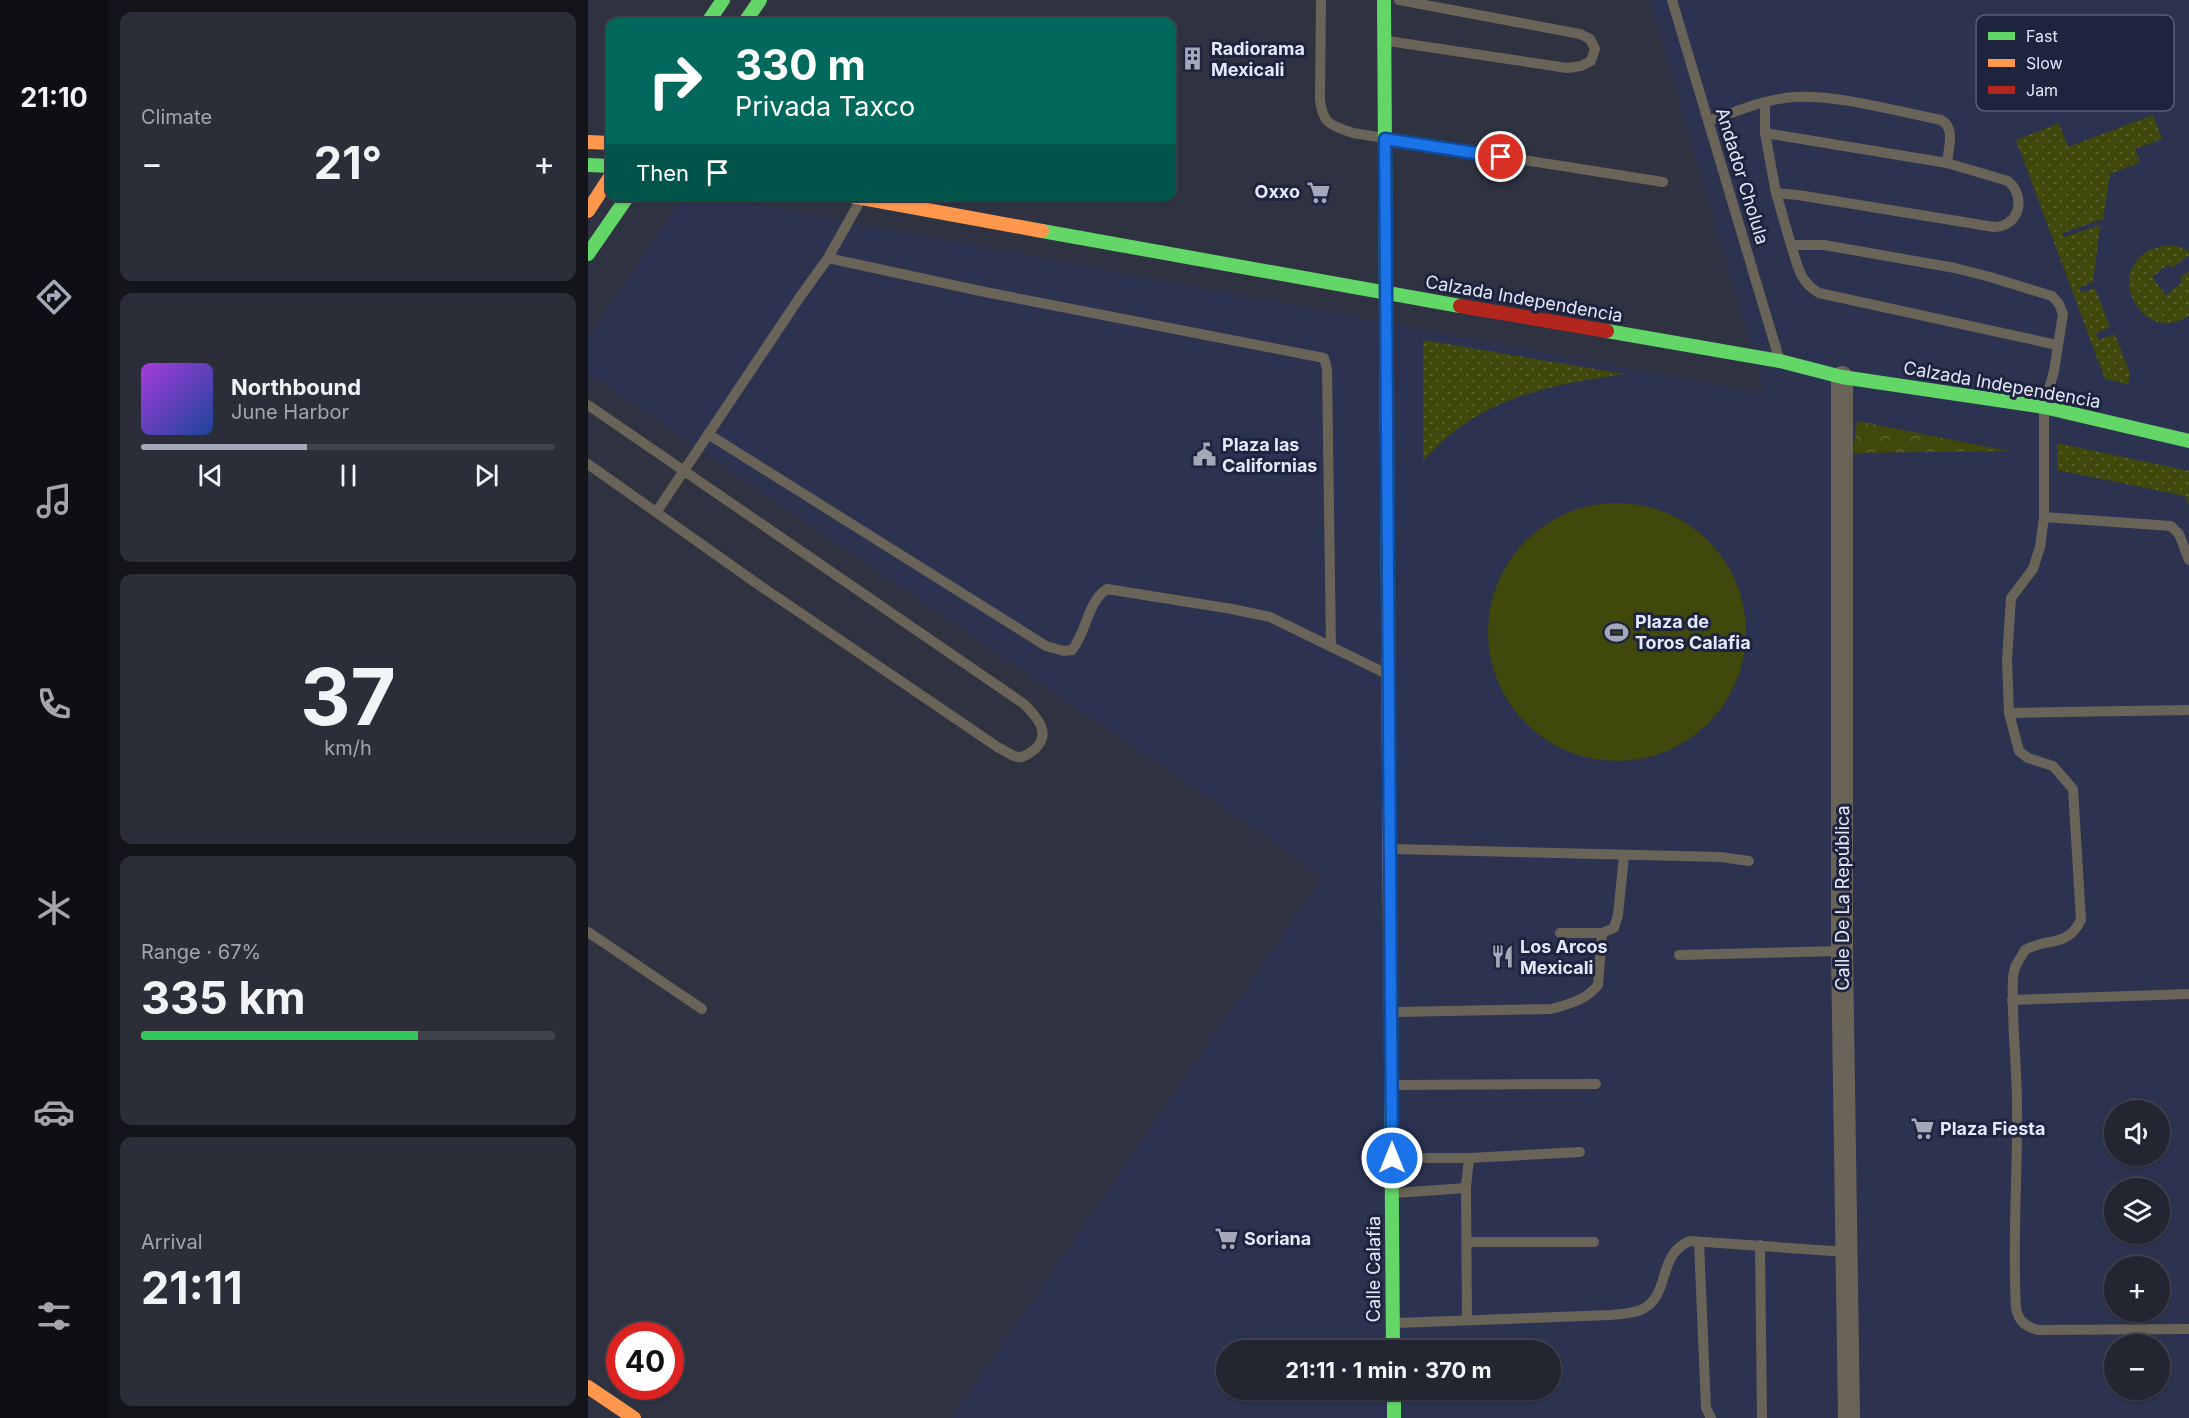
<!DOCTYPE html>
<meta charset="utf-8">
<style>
:root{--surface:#232631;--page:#2b2e39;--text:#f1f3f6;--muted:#a3a5ab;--line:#40434d;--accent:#a4a9ba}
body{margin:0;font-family:Inter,sans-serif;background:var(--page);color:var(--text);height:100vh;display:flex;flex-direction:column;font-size:22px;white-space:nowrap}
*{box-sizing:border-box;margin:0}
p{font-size:20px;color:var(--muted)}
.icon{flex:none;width:33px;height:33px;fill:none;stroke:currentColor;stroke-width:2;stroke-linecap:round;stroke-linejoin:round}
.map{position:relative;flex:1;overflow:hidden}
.side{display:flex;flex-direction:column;gap:12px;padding:12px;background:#13151b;width:480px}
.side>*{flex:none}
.banner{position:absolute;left:18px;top:18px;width:570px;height:183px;border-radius:12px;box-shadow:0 2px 4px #0004,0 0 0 2px var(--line);background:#00695c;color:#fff;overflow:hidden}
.buttons{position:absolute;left:1516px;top:1100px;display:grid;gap:12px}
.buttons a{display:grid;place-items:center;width:66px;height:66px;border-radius:50%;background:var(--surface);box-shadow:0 2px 4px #0004,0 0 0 2px var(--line);font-size:30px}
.speed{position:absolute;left:18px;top:1322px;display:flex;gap:12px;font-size:30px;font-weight:700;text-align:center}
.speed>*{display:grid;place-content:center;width:78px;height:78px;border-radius:50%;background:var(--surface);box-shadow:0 2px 4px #0004,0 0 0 2px var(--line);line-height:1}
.speed .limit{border:9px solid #d22;background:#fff;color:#111}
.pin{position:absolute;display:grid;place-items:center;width:51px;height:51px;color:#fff;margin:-26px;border:3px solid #fff;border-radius:50%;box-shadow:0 2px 6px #0007}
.me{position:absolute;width:66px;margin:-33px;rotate:0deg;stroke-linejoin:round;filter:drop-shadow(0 0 4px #0008)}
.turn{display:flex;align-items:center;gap:21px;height:126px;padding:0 30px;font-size:27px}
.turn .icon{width:78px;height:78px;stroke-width:2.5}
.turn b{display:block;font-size:42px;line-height:51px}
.then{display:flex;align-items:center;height:57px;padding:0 30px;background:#0003;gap:12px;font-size:22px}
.big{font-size:45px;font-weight:700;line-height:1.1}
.side .tile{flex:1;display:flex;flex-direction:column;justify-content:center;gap:9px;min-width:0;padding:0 21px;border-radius:12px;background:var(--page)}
.side .dial{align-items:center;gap:0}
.dial b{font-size:78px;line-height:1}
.song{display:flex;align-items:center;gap:18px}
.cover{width:72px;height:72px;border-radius:9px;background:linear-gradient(135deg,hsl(280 70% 55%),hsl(220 70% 35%))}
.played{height:6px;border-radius:3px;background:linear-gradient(90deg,var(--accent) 40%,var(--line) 40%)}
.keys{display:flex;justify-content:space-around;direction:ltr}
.heat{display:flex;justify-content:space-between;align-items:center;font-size:33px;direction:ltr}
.charge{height:9px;border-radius:4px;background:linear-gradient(90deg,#34c759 67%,var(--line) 0)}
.trip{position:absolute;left:628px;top:1340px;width:345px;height:60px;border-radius:30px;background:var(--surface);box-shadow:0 2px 4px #0004,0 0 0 2px var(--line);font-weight:700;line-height:60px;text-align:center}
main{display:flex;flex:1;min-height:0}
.tab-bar{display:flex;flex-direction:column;width:108px;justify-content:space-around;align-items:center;background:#0e0f14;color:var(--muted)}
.tab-bar .icon{width:42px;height:42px}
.tab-bar .on{color:var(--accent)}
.tab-bar b{font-size:27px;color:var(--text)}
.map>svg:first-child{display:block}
.built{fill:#2c3351;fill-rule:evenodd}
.grass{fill:url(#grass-dots)}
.park{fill:url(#park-crowns)}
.pitch{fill:#40480b}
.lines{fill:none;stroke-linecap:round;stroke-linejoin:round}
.lane{stroke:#6a6357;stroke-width:10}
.street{stroke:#6a6357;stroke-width:22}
.fast{stroke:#63d668;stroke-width:14}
.slow{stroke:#ff974d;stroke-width:14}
.jam{stroke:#b3261e;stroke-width:14}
.route-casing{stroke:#114b97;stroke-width:15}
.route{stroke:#1a73e8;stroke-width:10}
.labels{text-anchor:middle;stroke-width:6;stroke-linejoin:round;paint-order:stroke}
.poi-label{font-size:18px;font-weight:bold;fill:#e3e9fb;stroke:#1e243e;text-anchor:start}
.street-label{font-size:18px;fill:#e3e9fb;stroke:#1e243e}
.key{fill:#1e243e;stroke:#595f77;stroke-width:1.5}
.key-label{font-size:16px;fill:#e3e9fb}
</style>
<main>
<nav class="tab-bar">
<b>21:10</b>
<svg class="icon on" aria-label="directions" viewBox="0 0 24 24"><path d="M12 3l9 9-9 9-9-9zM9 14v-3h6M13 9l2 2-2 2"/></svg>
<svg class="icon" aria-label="music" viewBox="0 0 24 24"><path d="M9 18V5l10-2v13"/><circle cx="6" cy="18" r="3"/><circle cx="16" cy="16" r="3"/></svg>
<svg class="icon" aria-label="phone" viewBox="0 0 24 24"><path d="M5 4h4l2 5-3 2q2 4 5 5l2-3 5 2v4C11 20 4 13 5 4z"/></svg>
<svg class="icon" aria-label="climate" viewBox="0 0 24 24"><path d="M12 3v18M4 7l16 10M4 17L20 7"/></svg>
<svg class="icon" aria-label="car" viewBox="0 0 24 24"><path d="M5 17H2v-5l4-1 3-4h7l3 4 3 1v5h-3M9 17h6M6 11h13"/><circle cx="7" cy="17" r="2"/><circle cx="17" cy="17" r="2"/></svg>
<svg class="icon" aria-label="filters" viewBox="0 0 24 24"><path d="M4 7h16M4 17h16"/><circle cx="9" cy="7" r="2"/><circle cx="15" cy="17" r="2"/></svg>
</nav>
<section class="side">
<div class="tile"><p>Climate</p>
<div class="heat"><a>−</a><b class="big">21°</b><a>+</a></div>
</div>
<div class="tile">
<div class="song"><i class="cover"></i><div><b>Northbound</b><p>June Harbor</p></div></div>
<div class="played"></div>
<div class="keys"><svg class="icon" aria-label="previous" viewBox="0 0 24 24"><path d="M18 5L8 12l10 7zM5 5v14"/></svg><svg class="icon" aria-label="pause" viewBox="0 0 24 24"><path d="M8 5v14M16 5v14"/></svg><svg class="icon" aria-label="next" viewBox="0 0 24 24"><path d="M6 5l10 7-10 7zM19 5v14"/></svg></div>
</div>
<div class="tile dial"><b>37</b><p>km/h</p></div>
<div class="tile"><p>Range · 67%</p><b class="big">335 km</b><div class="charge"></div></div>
<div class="tile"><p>Arrival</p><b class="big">21:11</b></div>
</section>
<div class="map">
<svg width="1601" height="1418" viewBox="0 0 1601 1418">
<defs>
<pattern id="grass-dots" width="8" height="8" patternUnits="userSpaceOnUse" patternTransform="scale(1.5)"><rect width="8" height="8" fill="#40480b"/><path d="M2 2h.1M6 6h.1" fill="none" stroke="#5b622f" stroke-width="1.8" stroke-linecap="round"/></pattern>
<pattern id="park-crowns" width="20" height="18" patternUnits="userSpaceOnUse" patternTransform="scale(1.5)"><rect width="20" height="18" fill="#40480b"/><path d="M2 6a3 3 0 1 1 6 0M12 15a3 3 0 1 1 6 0" fill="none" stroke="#5b622f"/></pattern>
</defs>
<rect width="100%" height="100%" fill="#2f3241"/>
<path class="built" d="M1062,0H1601V1418H364L735,876L0,373V338L95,197L125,196L1177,394ZM1527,1110H1572V1155H1527ZM1527,1188H1572V1233H1527ZM1527,1266H1572V1311H1527ZM1527,1344H1572V1389H1527ZM639,1350H963V1389H639Z"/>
<g class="grass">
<path d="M1565,115L1574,139L1547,149L1552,162L1522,174L1515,219L1474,233L1476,237L1512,225L1505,282L1491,288L1493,293L1507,288L1522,327L1508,333L1511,340L1527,334L1542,374L1540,384L1517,379L1428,140L1471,123L1480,147Z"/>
<path d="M1581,245L1593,247L1601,252V255L1584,268L1580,264L1564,277L1578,295L1594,282L1592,278L1601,271V315C1552,351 1505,255 1581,245Z"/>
<path d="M835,340L1037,374C957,386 892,397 835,461Z"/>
<path d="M1469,443L1601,471V505L1597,496L1469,470Z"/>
</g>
<path class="park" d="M1269,421L1421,451L1265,453Z"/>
<circle class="pitch" cx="1029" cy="632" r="129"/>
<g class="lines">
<g class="lane">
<path d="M733,0L732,100C735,125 743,125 765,133L1075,182"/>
<path d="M1084,0L1190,355"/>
<path d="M800,41L979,68L993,66L1003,61L1007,49L1002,39L992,34L811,0"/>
<path d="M1177,102V133L1188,193L1210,195L1406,227C1431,227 1439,197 1420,181L1359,163"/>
<path d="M1120,121C1148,112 1176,99 1206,97C1252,95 1307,111 1353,120C1368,128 1360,149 1359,163L1177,133"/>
<path d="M1188,193L1203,245"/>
<path d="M240,258L397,292L736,358L739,369L743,647"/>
<path d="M1469,345L1231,293C1211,281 1210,266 1203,245H1236L1367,268L1402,277L1464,296L1471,304L1475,314L1466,371L1456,407V517L1452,547L1445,569L1423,598L1419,660L1421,713L1431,751L1440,758L1465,766L1485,789L1493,920C1479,948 1460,937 1437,950L1427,967L1425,977C1423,1020 1429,1062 1429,1106C1430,1173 1424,1241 1428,1308C1431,1322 1437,1326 1450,1330L1601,1329"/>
<path d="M0,405L436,704C449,717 464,733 447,749C442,753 436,758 429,757C424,756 416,750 411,748L171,585L0,464"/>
<path d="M120,434L458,646L476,651L484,650C499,632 499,602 519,589L644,609L682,617L797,673"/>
<path d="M69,511L212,297L240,258L272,201"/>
<path d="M1456,517L1583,526L1591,534L1601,560"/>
<path d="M1421,713L1601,710"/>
<path d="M805,849L1133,857L1161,861"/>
<path d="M0,932L114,1009"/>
<path d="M972,933H1014L1026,928L1030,915L1036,856"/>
<path d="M1091,955L1254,951"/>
<path d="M1424,1000L1601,994"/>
<path d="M806,1012L963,1009C982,1004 998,1000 1010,985L1014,933"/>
<path d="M806,1085L1008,1084"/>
<path d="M807,1158H881L878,1188L879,1320"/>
<path d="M881,1158L992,1152"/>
<path d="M807,1193L878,1188"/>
<path d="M879,1242H1006"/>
<path d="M1111,1242L1118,1408L1123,1418"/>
<path d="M1172,1245L1174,1418"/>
<path d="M808,1323L1022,1315C1032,1314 1045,1314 1055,1309C1083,1294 1069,1254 1102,1241L1259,1252"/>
</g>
<path class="street" d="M1254,377V951L1261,1418"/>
<g class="fast">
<path d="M796,0L800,602"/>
<path d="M120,22L135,0"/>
<path d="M157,22L172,0"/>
<path d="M0,165L22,166"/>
<path d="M454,231L872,306"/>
<path d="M0,254L40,196"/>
<path d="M1019,331L1192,361L1254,377L1456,407L1601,441"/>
<path d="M803,1085L805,1350"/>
<path d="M806,1389V1418"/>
</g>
<g class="slow">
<path d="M0,142L22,143"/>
<path d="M263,196L454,231"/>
<path d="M0,211L22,177"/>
<path d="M800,602L802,943"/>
<path d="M0,1387L46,1418"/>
</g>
<g class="jam">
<path d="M872,306L1019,331"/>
<path d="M802,943L803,1085"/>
</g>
</g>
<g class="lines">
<defs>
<path id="route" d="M804,1158L797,139L913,157"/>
</defs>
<use href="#route" class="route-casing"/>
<use href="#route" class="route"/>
</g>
<defs>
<symbol id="building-bare" viewBox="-9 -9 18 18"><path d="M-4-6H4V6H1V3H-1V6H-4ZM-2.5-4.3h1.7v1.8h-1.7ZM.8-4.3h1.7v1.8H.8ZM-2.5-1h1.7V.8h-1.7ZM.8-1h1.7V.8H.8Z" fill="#a4a9ba" stroke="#1e243e" stroke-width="2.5" paint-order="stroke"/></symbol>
<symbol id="supermarket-bare" viewBox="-9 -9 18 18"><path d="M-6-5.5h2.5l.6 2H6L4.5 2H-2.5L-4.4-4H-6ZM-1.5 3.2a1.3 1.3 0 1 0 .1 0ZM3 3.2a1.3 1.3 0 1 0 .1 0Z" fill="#a4a9ba" stroke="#1e243e" stroke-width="2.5" paint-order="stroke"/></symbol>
<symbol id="civic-bare" viewBox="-9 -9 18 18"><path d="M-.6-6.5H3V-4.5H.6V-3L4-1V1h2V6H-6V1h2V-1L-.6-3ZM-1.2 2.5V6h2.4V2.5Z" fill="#a4a9ba" stroke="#1e243e" stroke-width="2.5" paint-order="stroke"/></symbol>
<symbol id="stadium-bare" viewBox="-9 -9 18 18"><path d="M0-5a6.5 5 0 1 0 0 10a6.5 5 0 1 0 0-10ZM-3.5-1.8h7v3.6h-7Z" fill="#a4a9ba" stroke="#1e243e" stroke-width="2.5" paint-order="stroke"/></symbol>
<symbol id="restaurant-bare" viewBox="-9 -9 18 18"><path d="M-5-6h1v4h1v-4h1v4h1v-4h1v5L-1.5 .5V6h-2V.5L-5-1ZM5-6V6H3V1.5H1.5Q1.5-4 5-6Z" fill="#a4a9ba" stroke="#1e243e" stroke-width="2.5" paint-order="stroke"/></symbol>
</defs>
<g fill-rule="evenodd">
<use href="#building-bare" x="588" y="42" width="33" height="33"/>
<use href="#supermarket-bare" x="714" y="176" width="33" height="33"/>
<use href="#civic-bare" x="600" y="438" width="33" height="33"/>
<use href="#stadium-bare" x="1012" y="616" width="33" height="33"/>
<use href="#restaurant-bare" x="898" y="940" width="33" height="33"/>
<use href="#supermarket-bare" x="1318" y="1112" width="33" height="33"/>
<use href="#supermarket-bare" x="622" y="1222" width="33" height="33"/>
</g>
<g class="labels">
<g class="poi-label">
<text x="623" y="55">Radiorama<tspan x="623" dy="21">Mexicali</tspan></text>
<text x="712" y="198" text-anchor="end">Oxxo</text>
<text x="634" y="451">Plaza las<tspan x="634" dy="21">Californias</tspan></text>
<text x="1047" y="628">Plaza de<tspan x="1047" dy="21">Toros Calafia</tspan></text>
<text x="932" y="953">Los Arcos<tspan x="932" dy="21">Mexicali</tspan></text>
<text x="1352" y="1135">Plaza Fiesta</text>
<text x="656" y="1245">Soriana</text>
</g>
<g class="street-label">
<text transform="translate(1154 176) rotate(73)" y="6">Andador Cholula</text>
<text transform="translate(936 299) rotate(10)" y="6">Calzada Independencia</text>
<text transform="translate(1414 385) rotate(10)" y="6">Calzada Independencia</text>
<text transform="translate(1255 898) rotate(-90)" y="6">Calle De La República</text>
<text transform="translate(786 1269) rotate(-90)" y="6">Calle Calafia</text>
</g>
</g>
<rect x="1388" y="15" width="198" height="96" rx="9" class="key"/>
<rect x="1400" y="32" width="27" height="8" fill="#63d668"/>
<rect x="1400" y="59" width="27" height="8" fill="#ff974d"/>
<rect x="1400" y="86" width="27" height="8" fill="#b3261e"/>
<g class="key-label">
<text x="1438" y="42">Fast</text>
<text x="1438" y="69">Slow</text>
<text x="1438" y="96">Jam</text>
</g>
</svg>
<div class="buttons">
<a><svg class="icon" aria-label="sound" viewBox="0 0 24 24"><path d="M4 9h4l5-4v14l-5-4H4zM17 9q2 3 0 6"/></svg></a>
<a><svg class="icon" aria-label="layers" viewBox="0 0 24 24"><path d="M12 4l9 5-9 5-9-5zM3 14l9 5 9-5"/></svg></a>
<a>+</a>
<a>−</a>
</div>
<div class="speed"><div class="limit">40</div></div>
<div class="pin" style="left:913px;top:157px;background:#d93025"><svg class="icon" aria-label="arrive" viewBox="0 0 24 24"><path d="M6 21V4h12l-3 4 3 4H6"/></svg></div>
<svg class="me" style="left:804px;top:1158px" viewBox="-20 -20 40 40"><circle r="17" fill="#1a73e8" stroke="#fff" stroke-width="3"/><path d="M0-11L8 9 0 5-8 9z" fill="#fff"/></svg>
<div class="trip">21:11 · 1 min · 370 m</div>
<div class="banner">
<div class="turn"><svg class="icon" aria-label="right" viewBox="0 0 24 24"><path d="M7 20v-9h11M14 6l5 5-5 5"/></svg><div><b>330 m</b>Privada Taxco</div></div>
<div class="then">Then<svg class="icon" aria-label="arrive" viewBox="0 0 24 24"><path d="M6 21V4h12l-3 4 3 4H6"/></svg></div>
</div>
</div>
</main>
